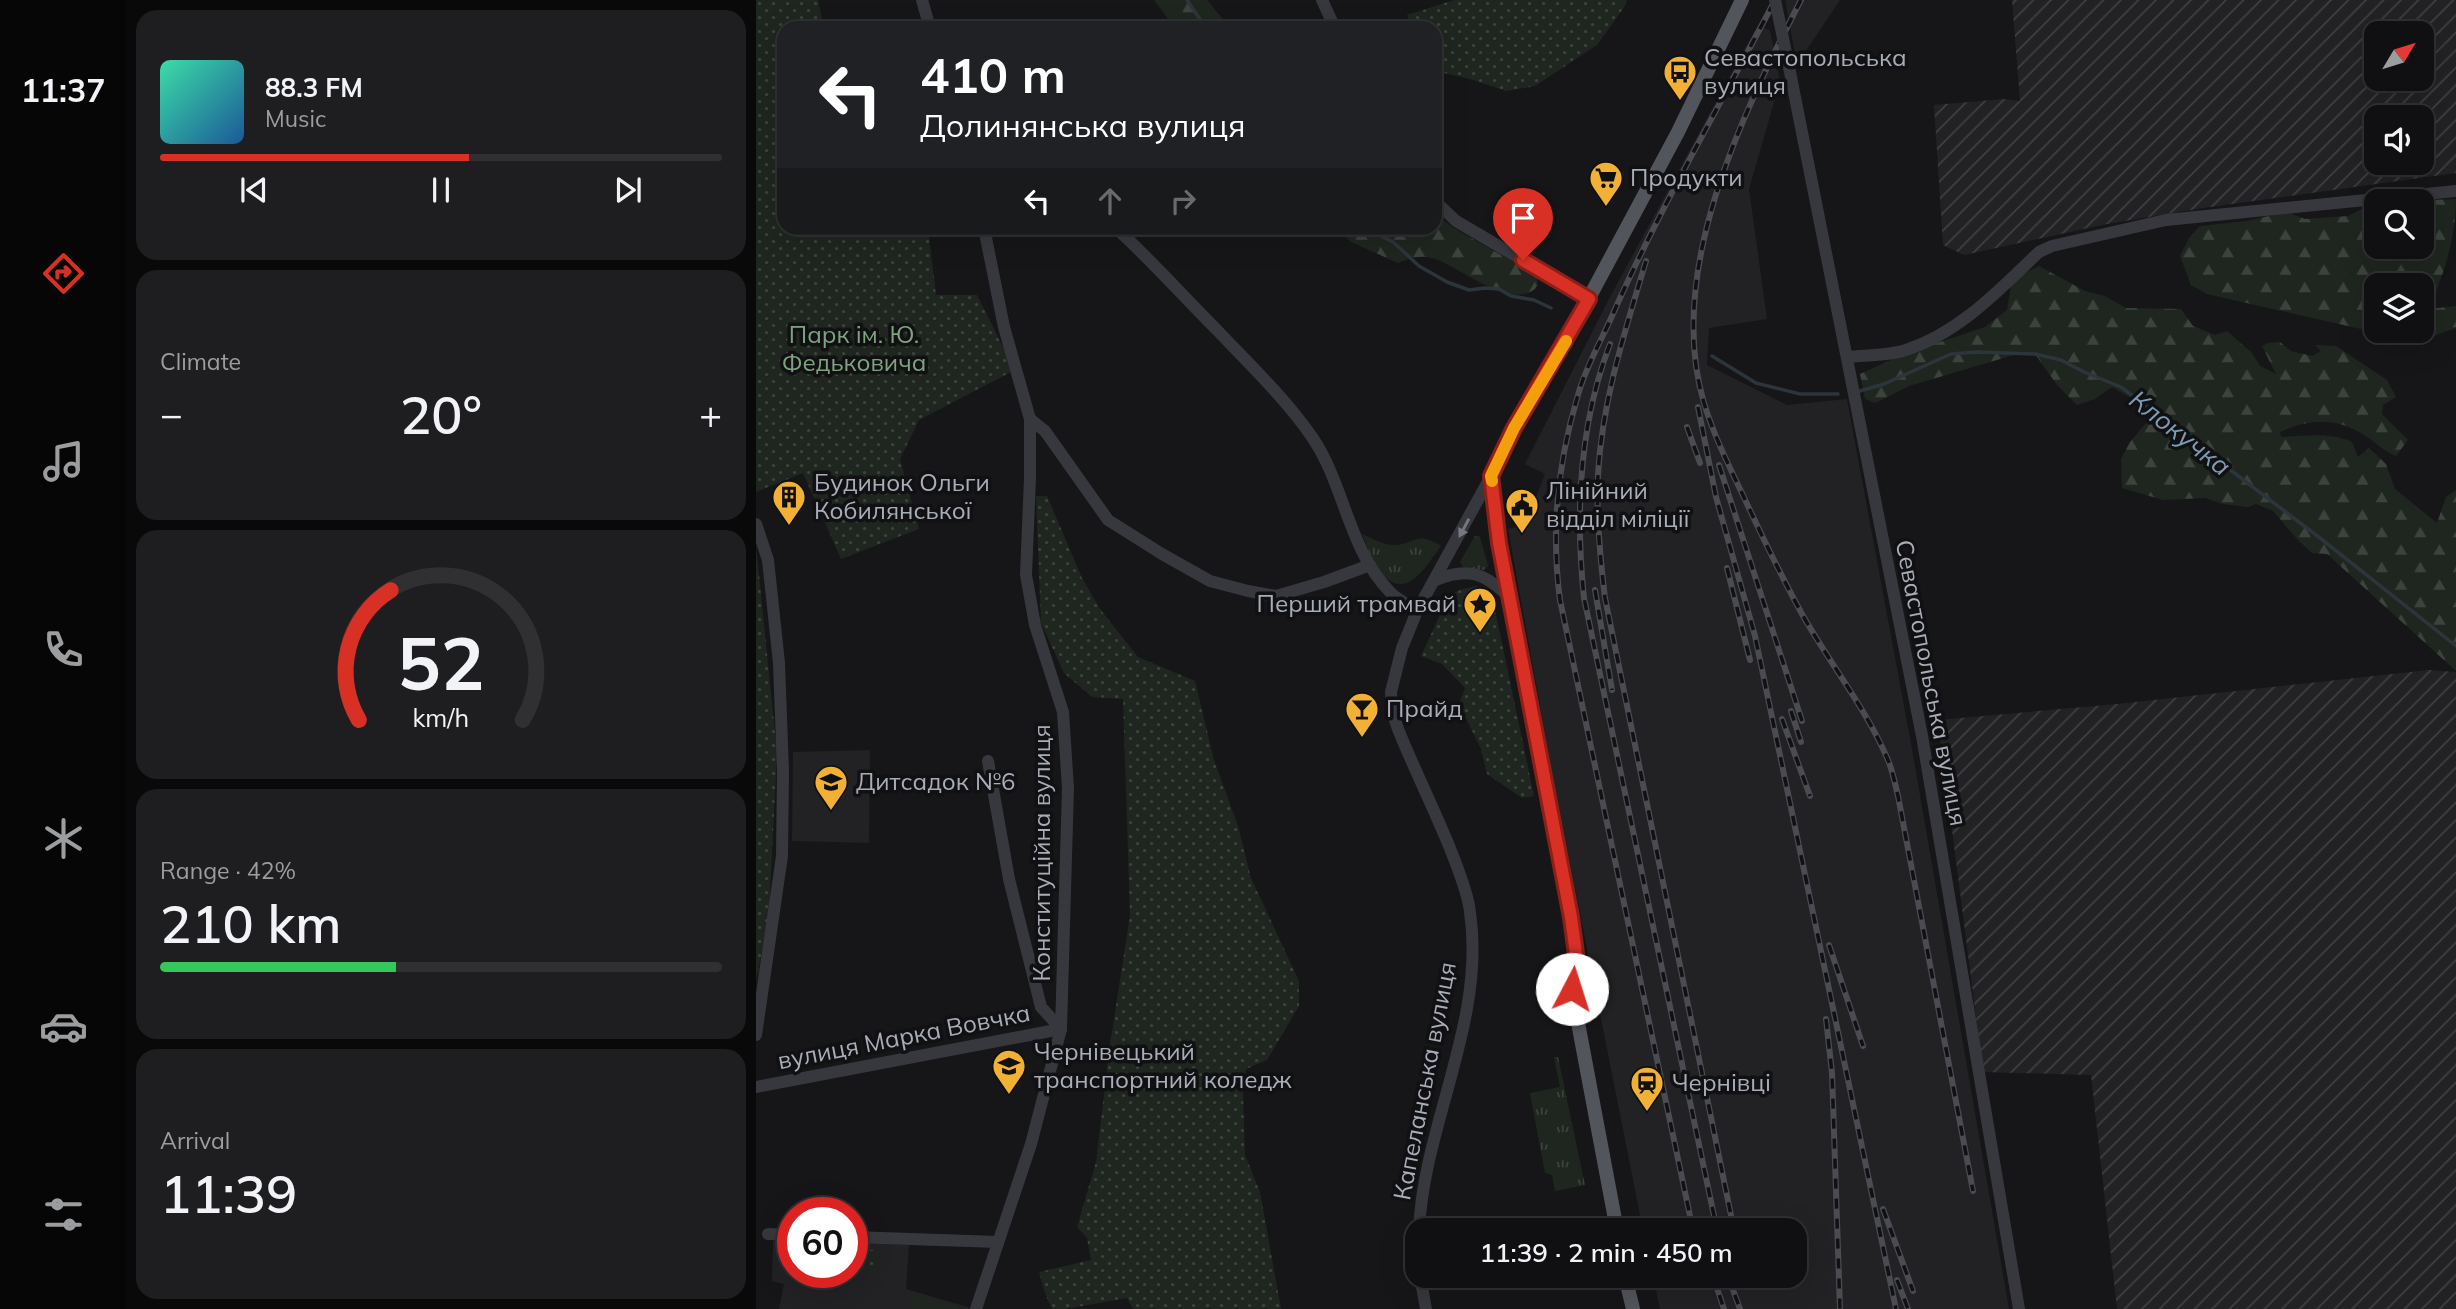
<!DOCTYPE html>
<meta charset="utf-8">
<style>
:root{--surface:#101012;--page:#1e1e20;--text:#f1f3f6;--muted:#9c9d9f;--line:#303032;--accent:#d93025}
body{margin:0;font-family:Mulish,sans-serif;background:var(--page);color:var(--text);height:100vh;display:flex;flex-direction:column;font-size:26px;white-space:nowrap}
*{box-sizing:border-box;margin:0}
p{font-size:23px;color:var(--muted)}
.icon{flex:none;width:38px;height:38px;fill:none;stroke:currentColor;stroke-width:2;stroke-linecap:round;stroke-linejoin:round}
.map{position:relative;flex:1;overflow:hidden}
.sheet{display:flex;flex-direction:column;gap:10px;padding:10px;background:#09090a;width:630px}
.sheet>*{flex:none}
.banner{position:absolute;left:21px;top:21px;width:665px;height:214px;border-radius:21px;box-shadow:0 7px 28px #0002,0 0 0 2px var(--line);background:#202124;color:#fff;overflow:hidden}
.needle{width:46px;rotate:52deg}
.controls{position:absolute;left:1608px;top:21px;display:grid;gap:14px}
.controls a{display:grid;place-items:center;width:70px;height:70px;border-radius:14px;background:var(--surface);box-shadow:0 7px 28px #0002,0 0 0 2px var(--line);font-size:35px}
.speed{position:absolute;left:21px;top:1197px;display:flex;gap:14px;font-size:35px;font-weight:700;text-align:center}
.speed>*{display:grid;place-content:center;width:91px;height:91px;border-radius:50%;background:var(--surface);box-shadow:0 7px 28px #0002,0 0 0 2px var(--line);line-height:1}
.speed .limit{border:10px solid #d22;background:#fff;color:#111}
.pin{position:absolute;display:grid;place-items:center;width:60px;height:60px;color:#fff;margin:-72px -30px;border-radius:50% 50% 50% 0;rotate:-45deg;box-shadow:0 0 7px #0007}
.pin .icon{rotate:45deg}
.me{position:absolute;width:77px;margin:-38px;rotate:5deg;stroke-linejoin:round;filter:drop-shadow(0 0 5px #0008)}
.turn{display:flex;align-items:center;gap:24px;height:147px;padding:0 28px;font-size:32px}
.turn .icon{width:91px;height:91px;stroke-width:2.5}
.turn b{display:block;font-size:49px;line-height:60px}
.lanes{display:flex;align-items:center;height:66px;padding:0 28px;background:#0003;justify-content:center;gap:35px;direction:ltr}
.lanes .off{opacity:.35}
.big{font-size:52px;font-weight:600;line-height:1.1}
.sheet .card{flex:1;display:flex;flex-direction:column;justify-content:center;gap:10px;min-width:0;padding:0 24px;border-radius:21px;background:var(--page)}
.sheet .dial{align-items:center;gap:0}
.dial svg{height:182px;overflow:visible;fill:none;stroke:var(--line);stroke-width:7;stroke-linecap:round;text-anchor:middle}
.dial text{fill:var(--text);stroke:none}
.song{display:flex;align-items:center;gap:21px}
.cover{width:84px;height:84px;border-radius:10px;background:linear-gradient(135deg,hsl(160 70% 55%),hsl(210 70% 35%))}
.played{height:7px;border-radius:4px;background:linear-gradient(90deg,var(--accent) 55%,var(--line) 55%)}
.keys{display:flex;justify-content:space-around;direction:ltr}
.heat{display:flex;justify-content:space-between;align-items:center;font-size:38px;direction:ltr}
.charge{height:10px;border-radius:5px;background:linear-gradient(90deg,#34c759 42%,var(--line) 0)}
.trip{position:absolute;left:649px;top:1218px;width:402px;height:70px;border-radius:21px;background:var(--surface);box-shadow:0 7px 28px #0002,0 0 0 2px var(--line);font-weight:600;line-height:70px;text-align:center}
main{display:flex;flex:1;min-height:0}
.tab-bar{display:flex;flex-direction:column;width:126px;justify-content:space-around;align-items:center;background:#060607;color:var(--muted)}
.tab-bar .icon{width:49px;height:49px}
.tab-bar .selected{color:var(--accent)}
.tab-bar b{font-size:32px;color:var(--text)}
.map>svg:first-child{display:block}
.built{fill:#222225}
.industrial{fill:url(#industrial-furrows);fill-rule:evenodd}
.grass{fill:url(#grass-tufts)}
.forest{fill:url(#forest-firs);fill-rule:evenodd}
.park{fill:url(#park-dots)}
.pitch{fill:#1e261f}
.lines{fill:none;stroke-linecap:round;stroke-linejoin:round}
.stream{stroke:#2c353c;stroke-width:3.5}
.minor{stroke:#37383d;stroke-width:12}
.major{stroke:#53555c;stroke-width:14}
.rail-casing{stroke:#4a4c52;stroke-width:6}
.rail{stroke:#111113;stroke-width:3.5;stroke-dasharray:10;stroke-linecap:butt}
.minor-bridge{stroke:#37383d;stroke-width:12}
.oneway{fill:#757881}
.route-casing{stroke:#8d1f18;stroke-width:18}
.route{stroke:#d93025;stroke-width:12}
.slow{stroke:#f59e0b;stroke-width:12}
.labels{text-anchor:middle;stroke-width:7;stroke-linejoin:round;paint-order:stroke}
.poi-label{font-size:24px;fill:#a8adb8;stroke:#111113;text-anchor:start}
.park-label{font-size:24px;fill:#7fa381;stroke:#111113}
.street-label{font-size:24px;fill:#a8adb8;stroke:#111113}
.water-label{font-size:26px;font-style:italic;fill:#7f9bb3;stroke:#111113}
</style>
<main>
<nav class="tab-bar">
<b>11:37</b>
<svg class="icon selected" aria-label="directions" viewBox="0 0 24 24"><path d="M12 3l9 9-9 9-9-9zM9 14v-3h6M13 9l2 2-2 2"/></svg>
<svg class="icon" aria-label="music" viewBox="0 0 24 24"><path d="M9 18V5l10-2v13"/><circle cx="6" cy="18" r="3"/><circle cx="16" cy="16" r="3"/></svg>
<svg class="icon" aria-label="phone" viewBox="0 0 24 24"><path d="M5 4h4l2 5-3 2q2 4 5 5l2-3 5 2v4C11 20 4 13 5 4z"/></svg>
<svg class="icon" aria-label="climate" viewBox="0 0 24 24"><path d="M12 3v18M4 7l16 10M4 17L20 7"/></svg>
<svg class="icon" aria-label="car" viewBox="0 0 24 24"><path d="M5 17H2v-5l4-1 3-4h7l3 4 3 1v5h-3M9 17h6M6 11h13"/><circle cx="7" cy="17" r="2"/><circle cx="17" cy="17" r="2"/></svg>
<svg class="icon" aria-label="filters" viewBox="0 0 24 24"><path d="M4 7h16M4 17h16"/><circle cx="9" cy="7" r="2"/><circle cx="15" cy="17" r="2"/></svg>
</nav>
<section class="sheet">
<div class="card">
<div class="song"><i class="cover"></i><div><b>88.3 FM</b><p>Music</p></div></div>
<div class="played"></div>
<div class="keys"><svg class="icon" aria-label="previous" viewBox="0 0 24 24"><path d="M18 5L8 12l10 7zM5 5v14"/></svg><svg class="icon" aria-label="pause" viewBox="0 0 24 24"><path d="M8 5v14M16 5v14"/></svg><svg class="icon" aria-label="next" viewBox="0 0 24 24"><path d="M6 5l10 7-10 7zM19 5v14"/></svg></div>
</div>
<div class="card"><p>Climate</p>
<div class="heat"><a>−</a><b class="big">20°</b><a>+</a></div>
</div>
<div class="card dial"><svg viewBox="0 0 100 80">
<path d="M14 69A42 42 0 1 1 86 69"/>
<path d="M14 69A42 42 0 0 1 28 12" stroke="#d93025"/>
<text x="50" y="56" font-size="32" font-weight="700">52</text>
<text x="50" y="72" font-size="11">km/h</text>
</svg></div>
<div class="card"><p>Range · 42%</p><b class="big">210 km</b><div class="charge"></div></div>
<div class="card"><p>Arrival</p><b class="big">11:39</b></div>
</section>
<div class="map">
<svg width="1700" height="1309" viewBox="0 0 1700 1309">
<defs>
<pattern id="industrial-furrows" width="10" height="10" patternUnits="userSpaceOnUse" patternTransform="scale(1.75)"><rect width="10" height="10" fill="#222225"/><path d="M-1 1l2-2M0 10L10 0M9 11l2-2" fill="none" stroke="#3f3f43"/></pattern>
<pattern id="grass-tufts" width="24" height="20" patternUnits="userSpaceOnUse" patternTransform="scale(1.75)"><rect width="24" height="20" fill="#1e261f"/><path d="M3 7l-1-3M5 7V3M7 7l1-3M15 17l-1-3M17 17v-4M19 17l1-3" fill="none" stroke="#3c433d"/></pattern>
<pattern id="forest-firs" width="22" height="20" patternUnits="userSpaceOnUse" patternTransform="scale(1.75)"><rect width="22" height="20" fill="#1e261f"/><path d="M5 1l3.5 6h-7zM16 11l3.5 6h-7z" fill="#3c433d"/></pattern>
<pattern id="park-dots" width="8" height="8" patternUnits="userSpaceOnUse" patternTransform="scale(1.75)"><rect width="8" height="8" fill="#1e261f"/><path d="M2 2h.1M6 6h.1" fill="none" stroke="#3c433d" stroke-width="1.8" stroke-linecap="round"/></pattern>
</defs>
<rect width="100%" height="100%" fill="#161618"/>
<g class="built">
<path d="M1029,0H1084L1041,64Z"/>
<path d="M1006,27L1014,30L1024,82L993,189L1011,319L953,328L951,365L1031,405L1091,399L1156,749L1253,1309H904L897,1276H1040V1230H887L796,772L752,529L769,525L789,474L769,464L855,295L998,32Z"/>
<path d="M114,750L113,843L36,841L37,752Z"/>
<path d="M17,1241H37V1272H96V1243L153,1245L150,1289L218,1309H23L28,1284L16,1281Z"/>
</g>
<g class="industrial">
<path d="M1256,0H1700V173L1447,208L1351,224L1208,255L1187,245L1178,105L1248,99L1264,101ZM1620,33H1666V79H1620ZM1620,117H1666V163H1620Z"/>
<path d="M1673,670L1700,672V1309H1361L1335,1075L1227,1072L1182,720L1361,704Z"/>
</g>
<g class="grass">
<path d="M606,534C615,538 627,545 637,545C658,546 659,529 685,546C677,556 670,569 660,577C631,602 614,554 606,534Z"/>
<path d="M719,536L724,537L732,566L728,570L707,567L704,562Z"/>
<path d="M798,1057H802L829,1185L799,1191L796,1175L789,1173L774,1093L804,1087Z"/>
</g>
<g class="forest">
<path d="M398,0H451L474,28H419Z"/>
<path d="M1700,199C1700,237 1688,274 1673,309L1700,306V328L1677,336H1636L1451,294L1435,285L1424,256L1433,238L1444,226L1491,221L1530,212L1549,219L1592,216L1620,202V247H1666V201H1651ZM1620,285H1666V331H1620Z"/>
<path d="M679,213L696,227L780,275C783,284 782,288 774,292C749,305 703,267 679,259C665,254 654,258 642,263L595,242L581,228H679Z"/>
<path d="M1283,266L1329,291L1349,296L1370,308L1425,309L1437,326L1459,335L1471,331L1496,353L1504,366L1520,374L1506,346L1512,343L1524,342L1535,351L1556,356L1565,351L1559,345L1580,346L1631,380L1640,397L1627,405L1626,414L1652,440L1640,456C1624,449 1621,443 1608,435C1580,417 1553,419 1524,432L1525,437C1548,436 1573,432 1596,442L1602,457L1613,448L1630,464L1639,489L1681,523L1690,497L1700,490V671L1571,554L1556,553L1542,540L1517,511L1500,504L1492,507L1467,504L1449,498L1407,500L1366,488L1365,459L1374,442L1391,422L1382,402L1356,387L1339,399L1321,405L1301,385L1279,354H1261L1153,386L1119,403L1109,399L1104,374L1148,354L1229,327L1251,310L1256,280Z"/>
</g>
<g class="park">
<path d="M0,0H62L68,28H28V228H172L180,295H221L248,349L255,372L163,420L144,459L163,529L85,559L47,473L0,492Z"/>
<path d="M698,0H871L869,6L841,45L779,86L750,91L714,79L679,71V28H657L651,15Z"/>
<path d="M280,496H291L326,578L344,609L382,657L439,681L458,760L482,826L495,878L543,981V1006L511,1060L490,1069L487,1091L489,1155L504,1192L525,1309H377L371,1298L310,1309H296L289,1293L283,1272L335,1260L331,1238L321,1227L340,1162L354,1045L374,915L367,699L336,697L308,673L285,623Z"/>
<path d="M0,545L21,753L13,912L0,983Z"/>
<path d="M720,586L730,591L738,605L778,796L766,798L731,774L725,749L703,704L709,688L686,664L665,656C672,643 689,599 698,593C704,589 713,588 720,586Z"/>
<path d="M96,1249L120,1250V1270L96,1268Z"/>
</g>
<path class="pitch" d="M156,1295L202,1307V1309H154Z"/>
<g class="lines">
<g class="stream">
<path d="M431,0L450,28"/>
<path d="M609,228L637,242L663,266L691,282L713,290L729,288L743,289L755,296L778,300L795,308"/>
<path d="M956,356L1000,383L1044,394H1082"/>
<path d="M1104,391L1128,384L1195,354L1221,352L1279,354L1305,360L1328,372L1365,387L1564,538L1700,646"/>
</g>
<g class="minor">
<path d="M166,0L174,28"/>
<path d="M566,0L579,28"/>
<path d="M1033,67L1166,736L1263,1309"/>
<path d="M679,201L700,221L833,299"/>
<path d="M360,228C395,260 427,296 461,330C493,364 529,398 556,437C589,485 592,550 635,593C642,600 653,605 661,611"/>
<path d="M1091,357C1110,355 1132,356 1150,350C1203,333 1243,290 1283,252L1296,246L1410,220L1700,191"/>
<path d="M274,419L289,431L352,520L406,554L454,581L492,591L520,596L568,582L614,565"/>
<path d="M0,524L12,560L23,663L27,771L26,856L0,1035"/>
<path d="M680,580C713,566 730,574 754,598"/>
<path d="M232,761L253,879L285,1007L305,1029"/>
<path d="M0,1087L305,1029"/>
<path d="M663,1230C668,1123 730,1021 714,912C712,894 705,878 699,861C682,816 660,774 642,729L636,711L635,692L646,648L661,611L735,476"/>
<path d="M12,1234L37,1235"/>
<path d="M96,1237L242,1242"/>
<path d="M664,1276L670,1309"/>
<path d="M220,1309L275,1144L305,1029L312,788L307,712L279,625L270,575L274,478V419L248,327L228,228"/>
</g>
<g class="major">
<path d="M861,1230L817,996L819,954L815,917L743,543L735,476L749,444L811,339L922,132L986,0"/>
<path d="M869,1276L877,1309"/>
</g>
<defs>
<g id="rail">
<path d="M1045,0C986,114 909,272 948,403C957,433 971,462 985,491C1004,532 1024,574 1046,614C1074,664 1110,708 1132,760C1137,772 1139,784 1142,796L1217,1191"/>
<path d="M890,261C869,331 846,401 842,475C840,516 844,557 849,598L978,1230"/>
<path d="M854,344C823,425 819,512 828,598L961,1230"/>
<path d="M942,407L960,497L999,636L1140,1309"/>
<path d="M931,427L944,463"/>
<path d="M963,465L1046,721"/>
<path d="M971,568L994,660"/>
<path d="M839,590L856,690"/>
<path d="M1035,711L1045,742"/>
<path d="M1026,719L1054,796"/>
<path d="M1073,945L1107,1046"/>
<path d="M1070,1019L1076,1073L1084,1309"/>
<path d="M1127,1209L1157,1291"/>
<path d="M937,1230L804,600C795,532 802,461 822,395C830,365 848,336 860,307C907,202 966,102 1019,0"/>
<path d="M957,1276L968,1309"/>
<path d="M972,1276L984,1309"/>
<path d="M1141,1280L1152,1309"/>
</g>
</defs>
<use href="#rail" class="rail-casing"/>
<use href="#rail" class="rail"/>
<path class="minor-bridge" d="M1019,0L1033,67"/>
</g>
<defs><path id="oneway-solid" d="M-6-.8H1V-3.2L6.5 0L1 3.2V.8H-6Z" transform="scale(1.75)"/></defs>
<use class="oneway" href="#oneway-solid" transform="translate(708 528) rotate(118)"/>
<g class="lines">
<defs>
<path id="route" d="M767,260L833,299L758,428L735,476L743,543L815,917L820,954L816,989"/>
</defs>
<use href="#route" class="route-casing"/>
<use href="#route" class="route"/>
<path class="slow" d="M736,481L735,476L758,428L810,341"/>
</g>
<defs>
<symbol id="bus-pin" viewBox="-11 -11 22 30"><path d="M0 17L-7.5 6A9.5 9.5 0 1 1 7.5 6Z" fill="#f2b134" stroke="#111113"/><path d="M-5-6H5V4H4V6H2V4H-2V6H-4V4H-5ZM-3.5-4V0h7V-4ZM-3.5 1.2v1.5H-2V1.2ZM2 1.2v1.5H3.5V1.2Z" fill="#111"/></symbol>
<symbol id="supermarket-pin" viewBox="-11 -11 22 30"><path d="M0 17L-7.5 6A9.5 9.5 0 1 1 7.5 6Z" fill="#f2b134" stroke="#111113"/><path d="M-6-5.5h2.5l.6 2H6L4.5 2H-2.5L-4.4-4H-6ZM-1.5 3.2a1.3 1.3 0 1 0 .1 0ZM3 3.2a1.3 1.3 0 1 0 .1 0Z" fill="#111"/></symbol>
<symbol id="building-pin" viewBox="-11 -11 22 30"><path d="M0 17L-7.5 6A9.5 9.5 0 1 1 7.5 6Z" fill="#f2b134" stroke="#111113"/><path d="M-4-6H4V6H1V3H-1V6H-4ZM-2.5-4.3h1.7v1.8h-1.7ZM.8-4.3h1.7v1.8H.8ZM-2.5-1h1.7V.8h-1.7ZM.8-1h1.7V.8H.8Z" fill="#111"/></symbol>
<symbol id="civic-pin" viewBox="-11 -11 22 30"><path d="M0 17L-7.5 6A9.5 9.5 0 1 1 7.5 6Z" fill="#f2b134" stroke="#111113"/><path d="M-.6-6.5H3V-4.5H.6V-3L4-1V1h2V6H-6V1h2V-1L-.6-3ZM-1.2 2.5V6h2.4V2.5Z" fill="#111"/></symbol>
<symbol id="sight-pin" viewBox="-11 -11 22 30"><path d="M0 17L-7.5 6A9.5 9.5 0 1 1 7.5 6Z" fill="#f2b134" stroke="#111113"/><path d="M0-6L1.8-2.2L6-1.7L2.9 1.2L3.7 5.4L0 3.3L-3.7 5.4L-2.9 1.2L-6-1.7L-1.8-2.2Z" fill="#111"/></symbol>
<symbol id="bar-pin" viewBox="-11 -11 22 30"><path d="M0 17L-7.5 6A9.5 9.5 0 1 1 7.5 6Z" fill="#f2b134" stroke="#111113"/><path d="M-6-5H6L.8 .8V4.5H3.5V6h-7V4.5H-.8V.8Z" fill="#111"/></symbol>
<symbol id="school-pin" viewBox="-11 -11 22 30"><path d="M0 17L-7.5 6A9.5 9.5 0 1 1 7.5 6Z" fill="#f2b134" stroke="#111113"/><path d="M0-5L7-2L0 1L-7-2ZM-4 1L0 2.5L4 1V4Q0 6-4 4Z" fill="#111"/></symbol>
<symbol id="university-pin" viewBox="-11 -11 22 30"><path d="M0 17L-7.5 6A9.5 9.5 0 1 1 7.5 6Z" fill="#f2b134" stroke="#111113"/><path d="M0-5L7-2L0 1L-7-2ZM-4 1L0 2.5L4 1V4Q0 6-4 4Z" fill="#111"/></symbol>
<symbol id="station-pin" viewBox="-11 -11 22 30"><path d="M0 17L-7.5 6A9.5 9.5 0 1 1 7.5 6Z" fill="#f2b134" stroke="#111113"/><path d="M-3-6H3Q5-6 5-4V2Q5 4 3 4L4.5 6H3L1.5 4h-3L-3 6H-4.5L-3 4Q-5 4-5 2V-4Q-5-6-3-6ZM-3.5-4v3h7v-3ZM-3.5 1v1.5H-2V1ZM2 1v1.5H3.5V1Z" fill="#111"/></symbol>
</defs>
<g fill-rule="evenodd">
<use href="#bus-pin" x="905" y="53" width="38" height="52"/>
<use href="#supermarket-pin" x="831" y="159" width="38" height="52"/>
<use href="#building-pin" x="14" y="478" width="38" height="52"/>
<use href="#civic-pin" x="747" y="486" width="38" height="52"/>
<use href="#sight-pin" x="705" y="585" width="38" height="52"/>
<use href="#bar-pin" x="587" y="690" width="38" height="52"/>
<use href="#school-pin" x="56" y="763" width="38" height="52"/>
<use href="#university-pin" x="234" y="1047" width="38" height="52"/>
<use href="#station-pin" x="872" y="1064" width="38" height="52"/>
</g>
<g class="labels">
<g class="poi-label">
<text x="948" y="66">Севастопольська<tspan x="948" dy="28">вулиця</tspan></text>
<text x="874" y="186">Продукти</text>
<text x="58" y="491">Будинок Ольги<tspan x="58" dy="28">Кобилянської</tspan></text>
<text x="790" y="499">Лінійний<tspan x="790" dy="28">відділ міліції</tspan></text>
<text x="700" y="612" text-anchor="end">Перший трамвай</text>
<text x="630" y="717">Прайд</text>
<text x="100" y="790">Дитсадок №6</text>
<text x="278" y="1060">Чернівецький<tspan x="278" dy="28">транспортний коледж</tspan></text>
<text x="916" y="1091">Чернівці</text>
</g>
<g class="park-label">
<text x="98" y="343">Парк ім. Ю.<tspan x="98" dy="28">Федьковича</tspan></text>
</g>
<g class="street-label">
<text transform="translate(1175 683) rotate(79)" y="8">Севастопольська вулиця</text>
<text transform="translate(286 853) rotate(-90)" y="8">Конституційна вулиця</text>
<text transform="translate(148 1037) rotate(-11)" y="8">вулиця Марка Вовчка</text>
<text transform="translate(669 1081) rotate(-79)" y="8">Капеланська вулиця</text>
</g>
<g class="water-label">
<text transform="translate(1424 433) rotate(38)" y="9">Клокучка</text>
</g>
</g>
</svg>
<div class="controls">
<a><svg class="needle" viewBox="-14 -14 28 28"><path d="M0-13l5 13h-10z" fill="#e53935"/><path d="M0 13l5-13h-10z" fill="#9c9d9f"/></svg></a>
<a><svg class="icon" aria-label="sound" viewBox="0 0 24 24"><path d="M4 9h4l5-4v14l-5-4H4zM17 9q2 3 0 6"/></svg></a>
<a><svg class="icon" aria-label="search" viewBox="0 0 24 24"><circle cx="10" cy="10" r="6"/><path d="M15 15l6 6"/></svg></a>
<a><svg class="icon" aria-label="layers" viewBox="0 0 24 24"><path d="M12 4l9 5-9 5-9-5zM3 14l9 5 9-5"/></svg></a>
</div>
<div class="speed"><div class="limit">60</div></div>
<div class="pin" style="left:767px;top:260px;background:#d93025"><svg class="icon" aria-label="arrive" viewBox="0 0 24 24"><path d="M6 21V4h12l-3 4 3 4H6"/></svg></div>
<svg class="me" style="left:816px;top:989px" viewBox="-20 -20 40 40"><circle r="19" fill="#fff"/><path d="M0-13L10 11 0 6-10 11z" fill="#d93025"/></svg>
<div class="trip">11:39 · 2 min · 450 m</div>
<div class="banner">
<div class="turn"><svg class="icon" aria-label="left" viewBox="0 0 24 24"><path d="M17 20v-9H6M10 6l-5 5 5 5"/></svg><div><b>410 m</b>Долинянська вулиця</div></div>
<div class="lanes"><svg class="icon" aria-label="left" viewBox="0 0 24 24"><path d="M17 20v-9H6M10 6l-5 5 5 5"/></svg><svg class="icon off" aria-label="ahead" viewBox="0 0 24 24"><path d="M12 20V5M6 11l6-6 6 6"/></svg><svg class="icon off" aria-label="right" viewBox="0 0 24 24"><path d="M7 20v-9h11M14 6l5 5-5 5"/></svg></div>
</div>
</div>
</main>
